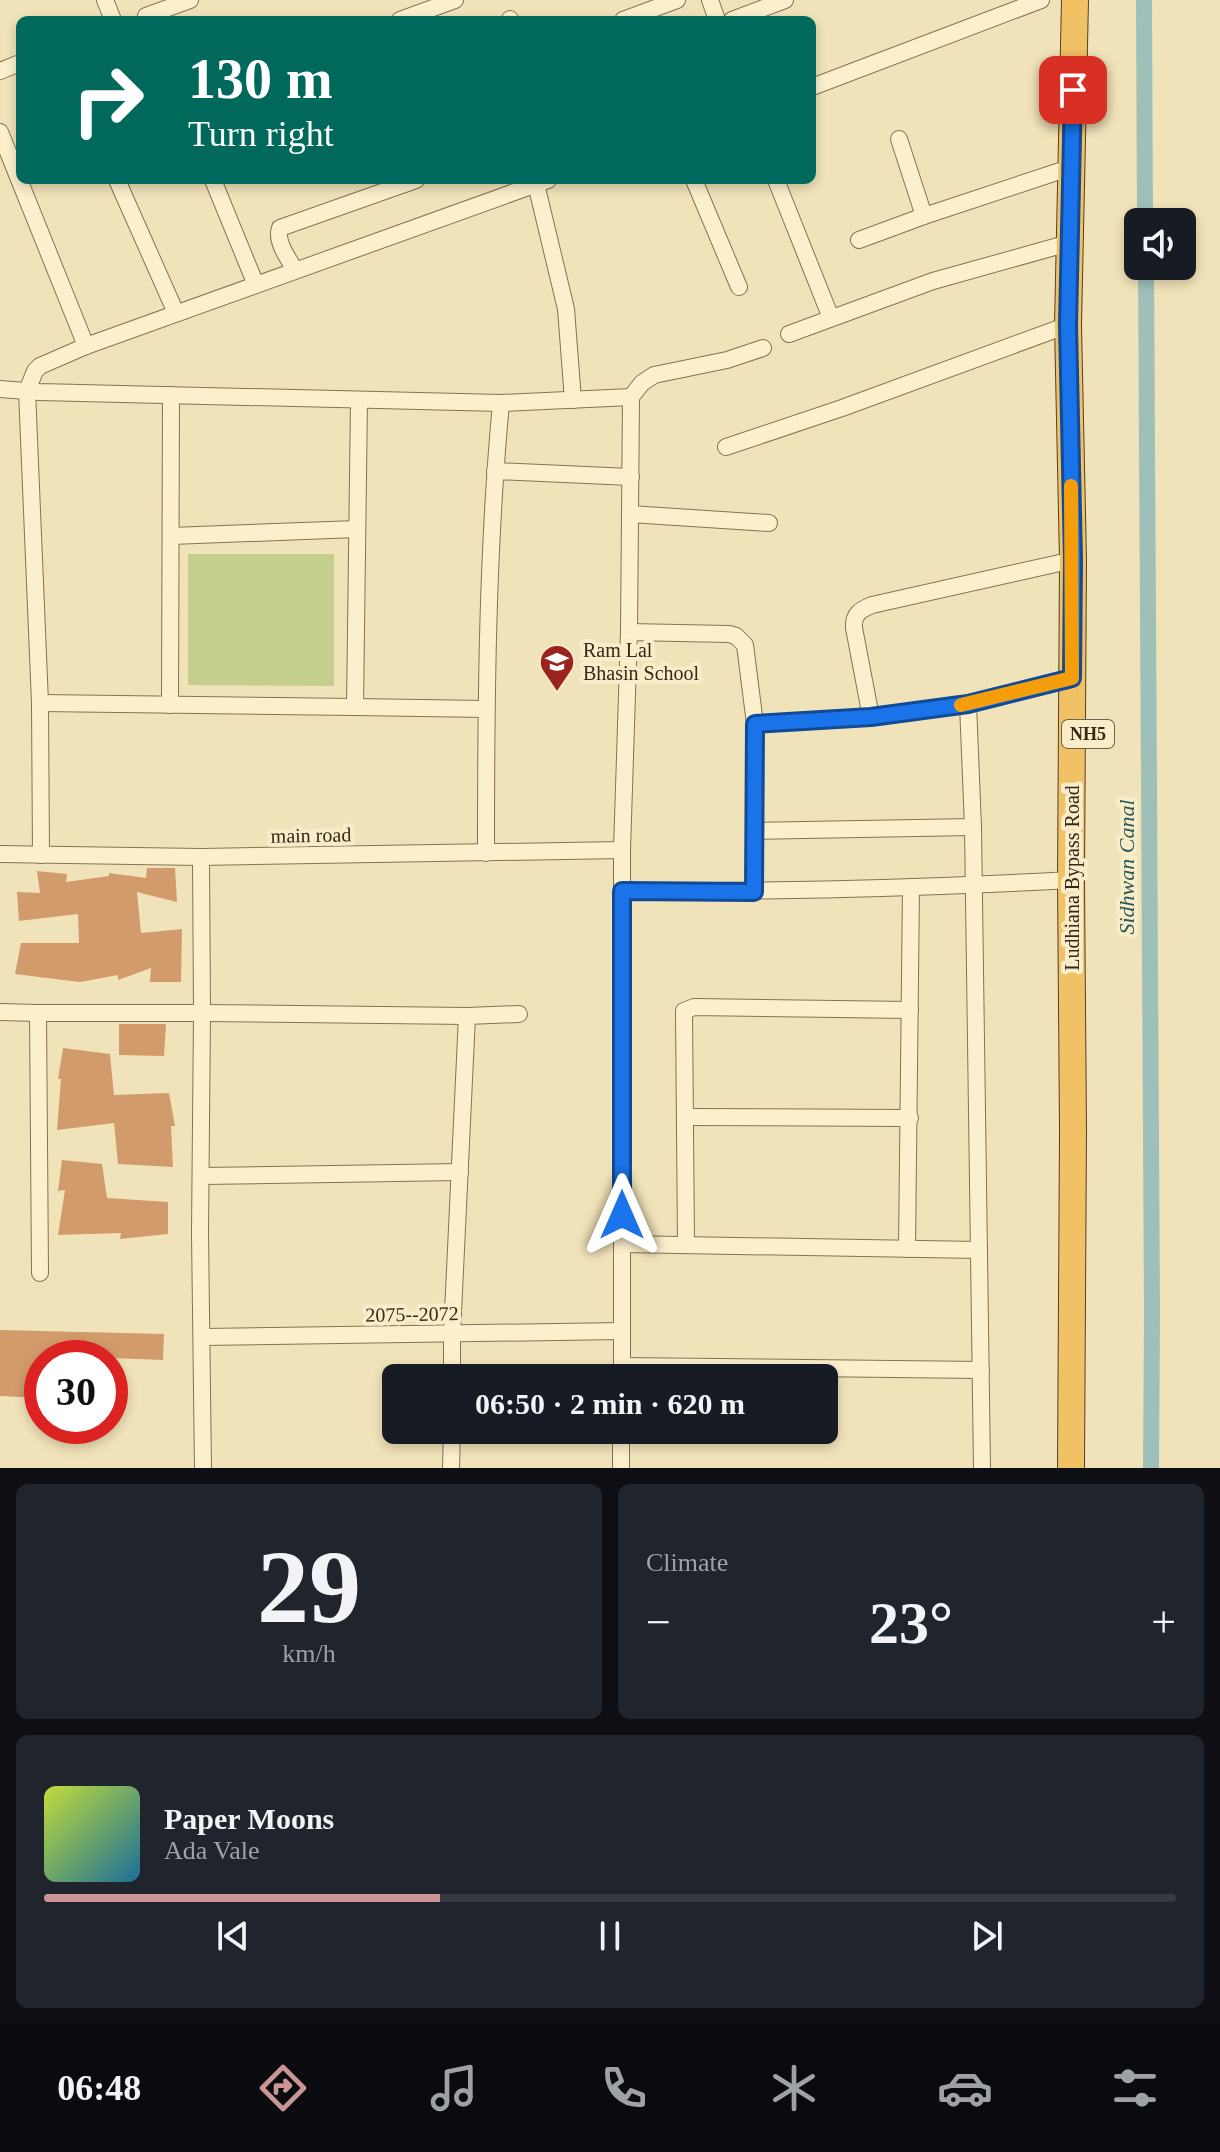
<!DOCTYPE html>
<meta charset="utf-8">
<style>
:root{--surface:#171b24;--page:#20242c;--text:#f1f3f6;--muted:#9ea1a6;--line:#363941;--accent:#ca9595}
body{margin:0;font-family:"Times New Roman",serif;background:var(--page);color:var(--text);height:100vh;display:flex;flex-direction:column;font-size:30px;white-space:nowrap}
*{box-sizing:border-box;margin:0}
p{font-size:26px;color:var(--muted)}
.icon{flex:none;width:44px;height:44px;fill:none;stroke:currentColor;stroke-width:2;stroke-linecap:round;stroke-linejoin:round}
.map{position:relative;height:1468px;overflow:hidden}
.sheet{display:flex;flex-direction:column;gap:16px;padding:16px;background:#0d0f14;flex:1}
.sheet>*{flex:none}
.top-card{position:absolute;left:16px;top:16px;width:800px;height:168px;border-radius:12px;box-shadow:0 4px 12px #0003;background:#00695c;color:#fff;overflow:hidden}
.fabs{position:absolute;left:1124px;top:208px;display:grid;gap:16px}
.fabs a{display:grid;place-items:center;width:72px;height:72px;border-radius:12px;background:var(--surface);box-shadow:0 4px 12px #0003;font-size:40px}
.speed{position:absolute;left:24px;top:1340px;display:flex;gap:16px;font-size:40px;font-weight:700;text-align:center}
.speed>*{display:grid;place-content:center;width:104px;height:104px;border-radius:50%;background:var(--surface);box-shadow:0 4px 12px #0003;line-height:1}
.speed .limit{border:12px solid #d22;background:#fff;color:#111}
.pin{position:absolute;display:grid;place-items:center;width:68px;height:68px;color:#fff;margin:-34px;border-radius:16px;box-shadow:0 4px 12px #0006}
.me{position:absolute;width:88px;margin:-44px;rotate:0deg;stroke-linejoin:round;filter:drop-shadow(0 0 6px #0008)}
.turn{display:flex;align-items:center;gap:28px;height:168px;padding:0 40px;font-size:36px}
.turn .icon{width:104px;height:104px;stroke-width:2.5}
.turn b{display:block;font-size:56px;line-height:68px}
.big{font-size:60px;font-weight:700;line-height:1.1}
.sheet .card{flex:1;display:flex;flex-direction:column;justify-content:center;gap:12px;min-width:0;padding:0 28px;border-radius:12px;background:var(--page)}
.sheet .dial{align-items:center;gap:0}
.dial b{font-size:104px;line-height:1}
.song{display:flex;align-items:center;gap:24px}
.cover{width:96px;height:96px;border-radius:12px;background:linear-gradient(135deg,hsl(70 70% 55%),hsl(200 70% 35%))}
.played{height:8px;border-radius:4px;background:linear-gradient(90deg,var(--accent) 35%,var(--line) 35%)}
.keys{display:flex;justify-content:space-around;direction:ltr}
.heat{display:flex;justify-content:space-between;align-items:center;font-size:44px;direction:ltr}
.sheet .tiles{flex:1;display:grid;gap:16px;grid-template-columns:1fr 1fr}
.card:last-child{grid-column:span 2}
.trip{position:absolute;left:382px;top:1364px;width:456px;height:80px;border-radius:12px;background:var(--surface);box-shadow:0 4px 12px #0003;font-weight:700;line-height:80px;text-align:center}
.dock{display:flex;height:128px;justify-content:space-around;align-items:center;background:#090b0e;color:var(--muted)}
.dock .icon{width:56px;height:56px}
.dock .selected{color:var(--accent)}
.dock b{font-size:36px;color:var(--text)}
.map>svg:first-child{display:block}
.green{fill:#c4cf8d}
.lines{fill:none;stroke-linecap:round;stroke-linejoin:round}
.canal{stroke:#9ec0b8;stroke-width:16}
.building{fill:#d29b6b}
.minor-casing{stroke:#887153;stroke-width:18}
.trunk-casing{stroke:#553f28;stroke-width:28}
.minor{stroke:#fbefcc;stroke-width:16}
.trunk{stroke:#f1c166;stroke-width:26}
.route-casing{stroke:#114b97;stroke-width:20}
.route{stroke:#1a73e8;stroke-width:14}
.slow{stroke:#f59e0b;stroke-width:14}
.labels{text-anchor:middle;stroke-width:8;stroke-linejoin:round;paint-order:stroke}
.shield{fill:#f8ecc9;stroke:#70634e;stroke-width:2}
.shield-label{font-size:18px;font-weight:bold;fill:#352819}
.poi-label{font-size:20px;fill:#352819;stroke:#f8ecc9;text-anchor:start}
.street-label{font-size:20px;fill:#352819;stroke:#f8ecc9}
.water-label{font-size:22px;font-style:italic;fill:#275756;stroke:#f8ecc9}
</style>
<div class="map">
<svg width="1220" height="1468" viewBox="0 0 1220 1468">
<rect width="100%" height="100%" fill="#f1e3b9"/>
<path class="green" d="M188,554H334V686L188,685Z"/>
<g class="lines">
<g class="canal">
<path d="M1144,0L1145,222"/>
<path d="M1146,266L1152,1314L1151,1468"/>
</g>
</g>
<g class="building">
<path d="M147,868H175L177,902L137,892L141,933L182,929L181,982H150L151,968L118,980V975L80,982L15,974L21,943H79L78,914L19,921L17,892L40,893L37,871L67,874L66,882L109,876V873L146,878Z"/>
<path d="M119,1024H166L164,1056L119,1055Z"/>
<path d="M63,1048L110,1054L114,1095L169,1093L175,1126H171L173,1167L118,1164L114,1123L57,1130L61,1079H58Z"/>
<path d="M62,1160L102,1164L107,1198L168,1202V1234L120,1239L121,1233L58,1235L65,1190L58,1191Z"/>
<path d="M0,1330L164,1334L163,1360L84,1357L42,1358V1398L0,1396Z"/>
</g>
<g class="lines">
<defs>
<g id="minor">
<path d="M105,0L113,20"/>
<path d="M710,0L717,20"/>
<path d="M146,16L190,0"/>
<path d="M510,19V20"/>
<path d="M400,20L455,0"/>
<path d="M623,20L677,0"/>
<path d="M732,20L785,0"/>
<path d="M0,71L20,63"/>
<path d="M812,87L1041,0"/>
<path d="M0,132L86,346"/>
<path d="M899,139L924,216"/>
<path d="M117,180L176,313"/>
<path d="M213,180L256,285"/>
<path d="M694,180L739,287"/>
<path d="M776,180L831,318"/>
<path d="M536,184L566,309L573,400"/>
<path d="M859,240L924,216L1072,167"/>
<path d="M295,270C288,258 275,241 280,228L416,180"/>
<path d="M789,334L933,281L1069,243"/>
<path d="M0,389L39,392L501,403L631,397"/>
<path d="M726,447L842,408L1068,325"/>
<path d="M495,471L631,477"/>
<path d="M630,514L769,523"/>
<path d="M171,536L357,529"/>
<path d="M629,632L729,634L736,636L745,645L755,724L754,892"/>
<path d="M40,703L355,707L359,400"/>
<path d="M968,704L1072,678"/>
<path d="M170,705L171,395"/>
<path d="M355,707L486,709"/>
<path d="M871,717L854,628C853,614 860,610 872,605L1073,560"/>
<path d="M755,724L871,717L968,704L973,827L982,1468"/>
<path d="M754,831L973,827"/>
<path d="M486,853C486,703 487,553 501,403"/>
<path d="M0,854L201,857L622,850"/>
<path d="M41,855L40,703L27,391L35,371L40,366L86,346L548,180"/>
<path d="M201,857L202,1013L200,1233L203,1468"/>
<path d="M622,891C772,892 922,888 1071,880"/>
<path d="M0,1012L38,1013"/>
<path d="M685,1117L910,1118"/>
<path d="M201,1176L460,1172"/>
<path d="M622,1244L979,1250"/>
<path d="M686,1245L684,1011L694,1007L910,1010"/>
<path d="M907,1249L911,887"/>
<path d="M40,1273L38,1013H202L467,1016L519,1014"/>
<path d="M202,1337L622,1331"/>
<path d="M622,1366L981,1370"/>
<path d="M452,1378V1334L467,1016"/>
<path d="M622,1378V850L629,632L631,397L642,383L654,375L727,360L763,348"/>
<path d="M451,1468L452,1430"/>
<path d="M621,1468V1430"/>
</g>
<path id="trunk" d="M1071,1468L1073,1130L1071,880L1073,560L1068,325L1075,0"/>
</defs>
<use href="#minor" class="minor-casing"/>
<use href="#trunk" class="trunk-casing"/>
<use href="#minor" class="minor"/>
<use href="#trunk" class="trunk"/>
</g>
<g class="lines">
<defs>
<path id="route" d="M622,1215V891L754,892L755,724L871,717L968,704L1072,678L1073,560L1068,325L1073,90"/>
</defs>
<use href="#route" class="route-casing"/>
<use href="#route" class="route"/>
<path class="slow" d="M961,705L1072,678L1071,486"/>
</g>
<defs>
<symbol id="school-pin" viewBox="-11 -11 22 30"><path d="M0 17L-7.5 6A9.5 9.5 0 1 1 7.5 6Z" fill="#9b231e" stroke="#f8ecc9"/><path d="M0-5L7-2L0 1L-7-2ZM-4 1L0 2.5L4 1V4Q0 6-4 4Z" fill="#fff"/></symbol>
</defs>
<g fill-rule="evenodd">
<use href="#school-pin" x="537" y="642" width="40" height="54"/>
</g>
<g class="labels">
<rect class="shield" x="1062" y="720" width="52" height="28" rx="6"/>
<g class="shield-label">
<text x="1088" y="740">NH5</text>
</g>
<g class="poi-label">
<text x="583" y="657">Ram Lal<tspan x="583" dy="23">Bhasin School</tspan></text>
</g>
<g class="street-label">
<text transform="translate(311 835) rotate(-1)" y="7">main road</text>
<text transform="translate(1072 878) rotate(-90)" y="7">Ludhiana Bypass Road</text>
<text transform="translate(412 1314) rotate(-1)" y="7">2075--2072</text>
</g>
<g class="water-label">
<text transform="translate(1126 867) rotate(-90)" y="8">Sidhwan Canal</text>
</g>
</g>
</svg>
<div class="fabs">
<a><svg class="icon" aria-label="sound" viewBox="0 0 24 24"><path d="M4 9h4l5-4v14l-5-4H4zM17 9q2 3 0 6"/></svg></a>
</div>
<div class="speed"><div class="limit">30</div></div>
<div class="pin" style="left:1073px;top:90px;background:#d93025"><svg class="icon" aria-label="arrive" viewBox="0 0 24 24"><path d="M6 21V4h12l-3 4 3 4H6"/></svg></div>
<svg class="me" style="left:622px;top:1215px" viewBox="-20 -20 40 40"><path d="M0-17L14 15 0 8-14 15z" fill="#1a73e8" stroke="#fff" stroke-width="4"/></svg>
<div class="trip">06:50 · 2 min · 620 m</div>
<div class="top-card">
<div class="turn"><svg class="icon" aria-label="right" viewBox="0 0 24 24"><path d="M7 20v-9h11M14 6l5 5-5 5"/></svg><div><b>130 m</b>Turn right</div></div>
</div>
</div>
<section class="sheet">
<div class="tiles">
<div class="card dial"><b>29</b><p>km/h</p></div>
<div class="card"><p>Climate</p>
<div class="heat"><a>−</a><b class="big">23°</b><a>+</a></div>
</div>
<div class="card">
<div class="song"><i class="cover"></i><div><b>Paper Moons</b><p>Ada Vale</p></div></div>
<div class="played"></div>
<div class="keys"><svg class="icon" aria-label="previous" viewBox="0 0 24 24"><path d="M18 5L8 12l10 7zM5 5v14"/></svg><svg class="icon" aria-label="pause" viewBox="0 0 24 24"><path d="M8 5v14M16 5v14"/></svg><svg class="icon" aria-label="next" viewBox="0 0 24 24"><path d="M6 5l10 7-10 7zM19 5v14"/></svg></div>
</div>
</div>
</section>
<nav class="dock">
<b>06:48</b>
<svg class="icon selected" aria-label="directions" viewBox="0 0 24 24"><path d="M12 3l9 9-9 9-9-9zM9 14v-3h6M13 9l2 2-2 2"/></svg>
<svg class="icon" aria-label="music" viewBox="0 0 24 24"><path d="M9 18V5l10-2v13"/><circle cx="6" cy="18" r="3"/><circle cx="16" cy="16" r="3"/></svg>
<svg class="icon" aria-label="phone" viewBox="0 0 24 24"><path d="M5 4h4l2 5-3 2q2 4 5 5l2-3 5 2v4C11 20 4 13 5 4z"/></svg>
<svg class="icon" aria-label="climate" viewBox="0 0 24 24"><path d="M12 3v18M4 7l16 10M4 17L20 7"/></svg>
<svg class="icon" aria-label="car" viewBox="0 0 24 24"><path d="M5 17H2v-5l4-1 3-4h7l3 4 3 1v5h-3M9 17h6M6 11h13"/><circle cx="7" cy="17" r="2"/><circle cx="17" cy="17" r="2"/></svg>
<svg class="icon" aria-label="filters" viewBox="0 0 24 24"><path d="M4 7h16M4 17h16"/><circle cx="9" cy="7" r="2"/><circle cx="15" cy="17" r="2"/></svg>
</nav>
